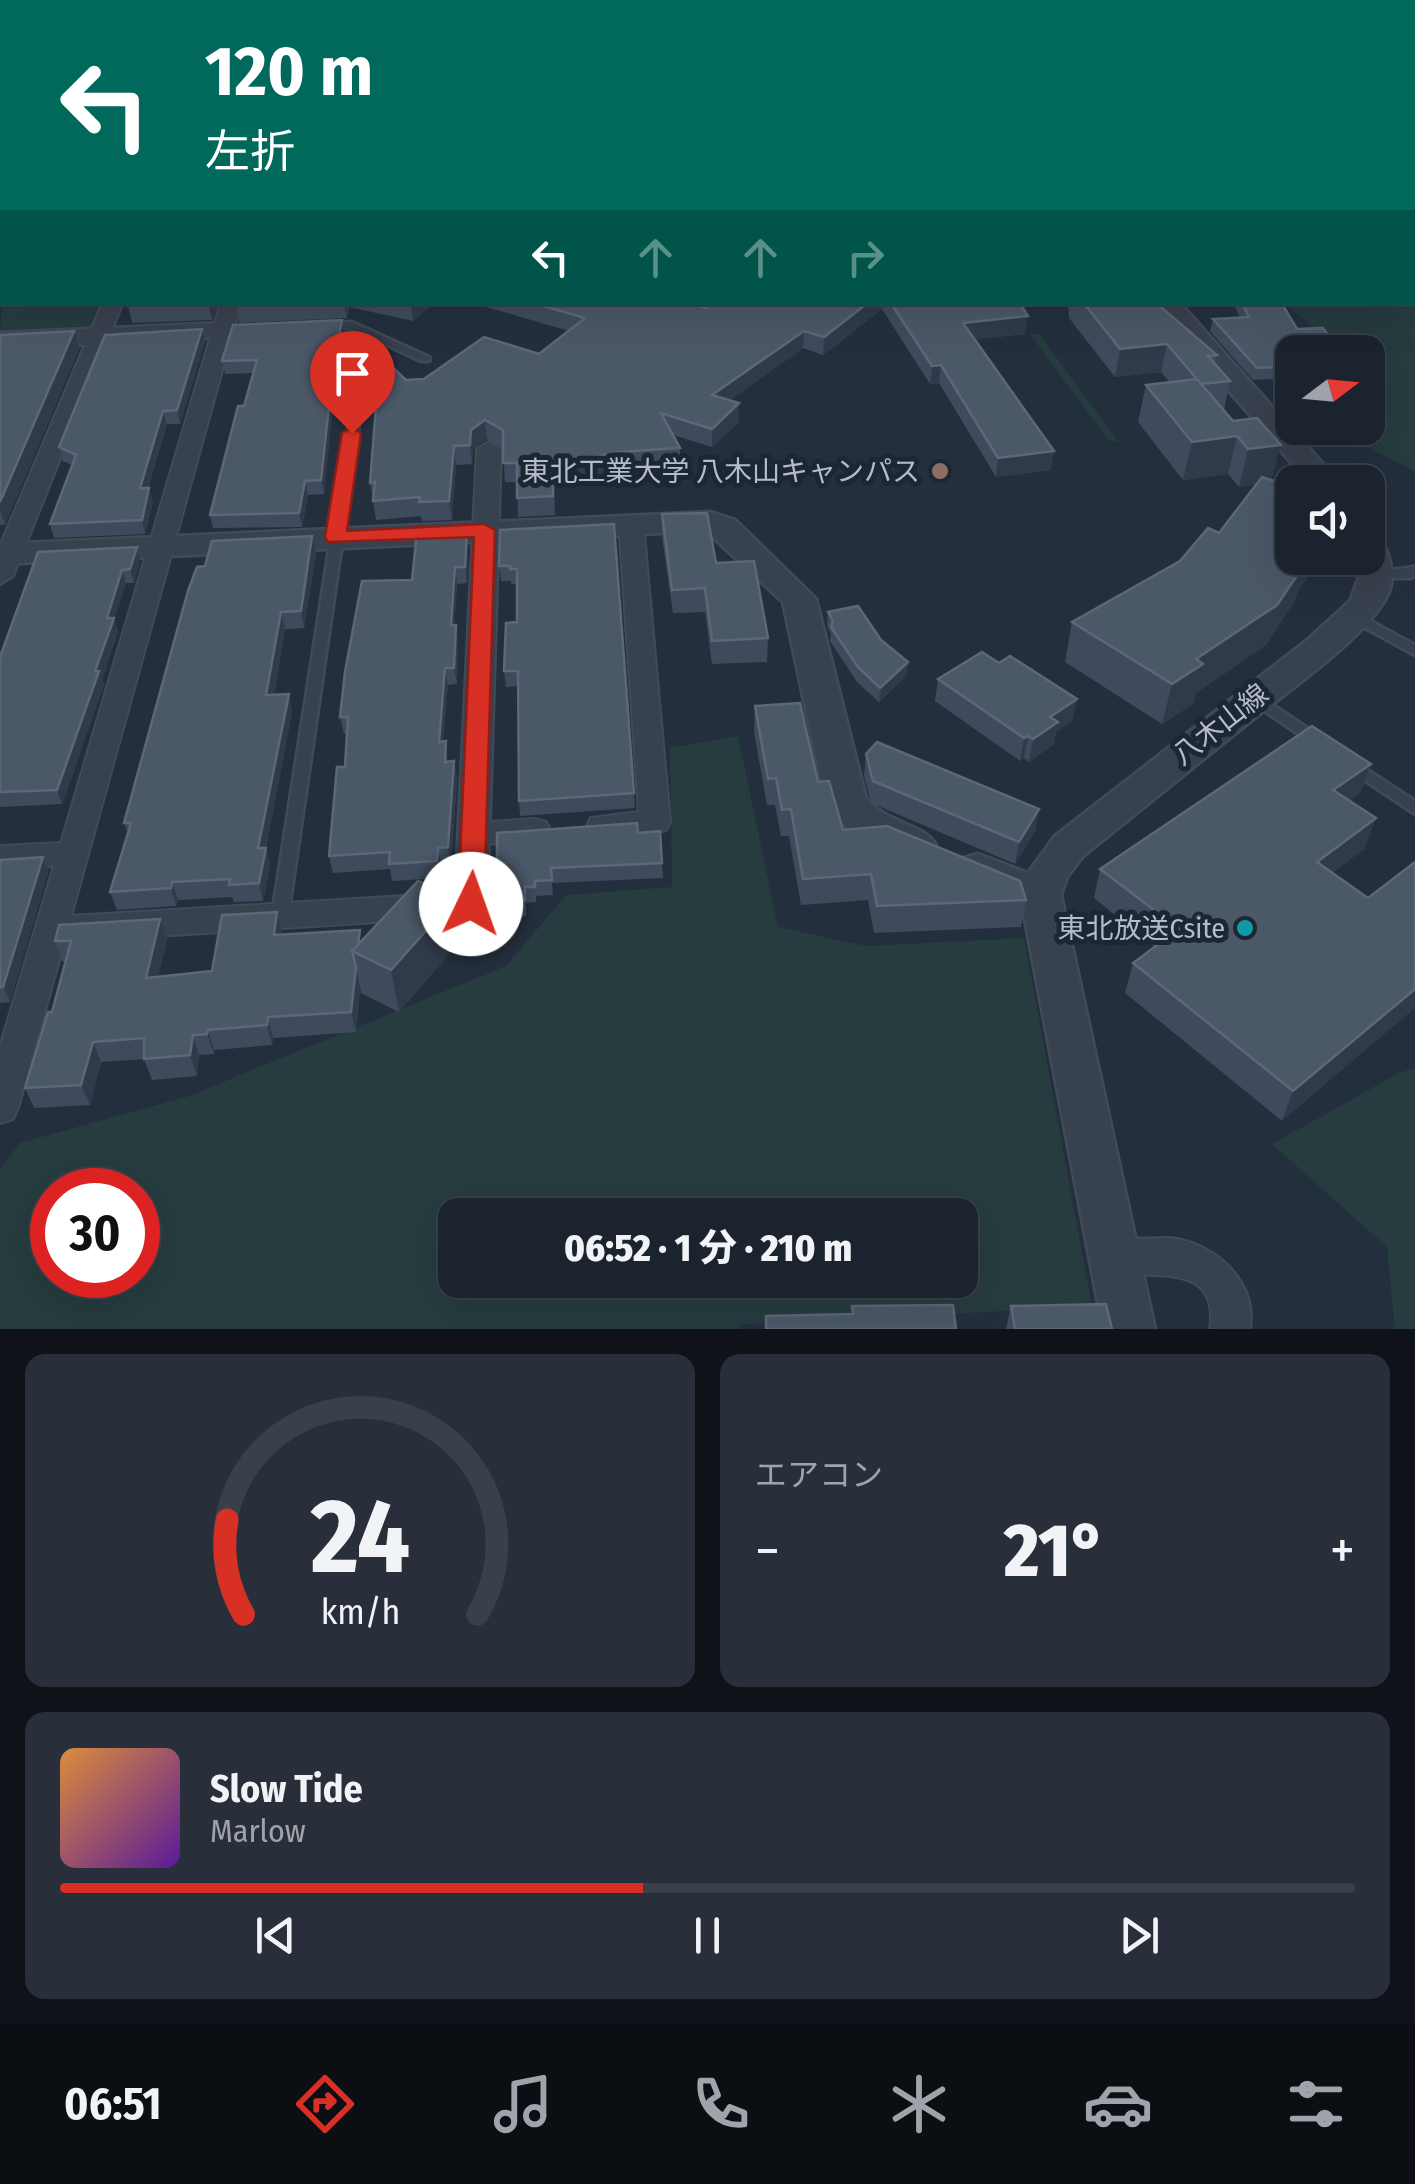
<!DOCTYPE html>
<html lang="ja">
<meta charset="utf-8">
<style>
:root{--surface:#1b232e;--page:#282f3a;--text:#f1f3f6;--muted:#a0a4aa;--line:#39404a;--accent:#d93025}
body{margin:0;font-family:"Fira Sans Condensed","Noto Sans JP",sans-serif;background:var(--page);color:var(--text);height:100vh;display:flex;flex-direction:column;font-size:38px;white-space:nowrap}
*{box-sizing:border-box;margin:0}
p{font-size:32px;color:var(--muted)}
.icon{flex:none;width:55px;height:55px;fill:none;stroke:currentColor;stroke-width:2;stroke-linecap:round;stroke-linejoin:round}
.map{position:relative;height:1329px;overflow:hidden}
.sheet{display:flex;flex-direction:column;gap:25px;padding:25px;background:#0f1319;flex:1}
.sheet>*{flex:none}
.hud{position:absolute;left:0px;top:0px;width:1415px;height:305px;box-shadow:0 10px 40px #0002,0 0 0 2px var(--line);background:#00695c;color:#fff;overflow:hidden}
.needle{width:65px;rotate:74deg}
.buttons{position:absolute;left:1275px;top:335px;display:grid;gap:20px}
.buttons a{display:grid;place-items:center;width:110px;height:110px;border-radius:20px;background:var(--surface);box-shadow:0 10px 40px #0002,0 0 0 2px var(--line);font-size:50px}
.speed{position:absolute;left:30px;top:1168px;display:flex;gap:20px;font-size:50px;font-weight:700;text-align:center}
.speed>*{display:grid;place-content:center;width:130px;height:130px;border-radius:50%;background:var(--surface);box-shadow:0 10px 40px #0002,0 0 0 2px var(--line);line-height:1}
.speed .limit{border:15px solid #d22;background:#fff;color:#111}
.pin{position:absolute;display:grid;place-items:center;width:85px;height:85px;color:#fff;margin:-102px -42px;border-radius:50% 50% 50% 0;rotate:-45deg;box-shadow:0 0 10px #0007}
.pin .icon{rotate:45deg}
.me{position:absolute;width:110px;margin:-55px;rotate:3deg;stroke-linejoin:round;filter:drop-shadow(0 0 8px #0008)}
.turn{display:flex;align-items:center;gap:35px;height:210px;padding:0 40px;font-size:45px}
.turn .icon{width:130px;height:130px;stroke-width:2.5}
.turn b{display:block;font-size:70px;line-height:85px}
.lanes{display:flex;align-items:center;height:95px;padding:0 40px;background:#0003;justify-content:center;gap:50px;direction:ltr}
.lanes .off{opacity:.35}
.big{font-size:75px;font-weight:800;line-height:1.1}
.sheet .card{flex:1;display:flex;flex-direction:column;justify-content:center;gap:15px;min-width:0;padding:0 35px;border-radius:20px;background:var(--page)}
.sheet .dial{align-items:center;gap:0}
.dial svg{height:260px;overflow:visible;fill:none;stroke:var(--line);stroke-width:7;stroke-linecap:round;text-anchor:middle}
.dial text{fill:var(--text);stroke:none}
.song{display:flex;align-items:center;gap:30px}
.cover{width:120px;height:120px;border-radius:15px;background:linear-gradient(135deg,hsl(30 70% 55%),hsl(270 70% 35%))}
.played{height:10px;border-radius:5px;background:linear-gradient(90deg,var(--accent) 45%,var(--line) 45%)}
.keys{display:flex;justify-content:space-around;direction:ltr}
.heat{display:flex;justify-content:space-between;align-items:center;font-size:55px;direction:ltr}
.sheet .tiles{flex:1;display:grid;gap:25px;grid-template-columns:1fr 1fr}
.card:last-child{grid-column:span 2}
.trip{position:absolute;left:438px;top:1198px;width:540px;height:100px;border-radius:20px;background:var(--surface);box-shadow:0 10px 40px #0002,0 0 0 2px var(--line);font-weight:800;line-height:100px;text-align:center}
.menu{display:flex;height:160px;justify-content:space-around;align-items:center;background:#0b0e12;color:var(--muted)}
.menu .icon{width:70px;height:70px}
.menu .current{color:var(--accent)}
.menu b{font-size:45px;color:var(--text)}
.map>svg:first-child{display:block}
.green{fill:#263c3f;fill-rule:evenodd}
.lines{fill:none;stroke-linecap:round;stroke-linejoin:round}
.service-casing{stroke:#414a57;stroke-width:5}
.minor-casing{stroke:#414a57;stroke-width:4}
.tertiary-casing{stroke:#414a57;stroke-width:5}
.service{fill:#38414e;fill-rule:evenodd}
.minor{fill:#38414e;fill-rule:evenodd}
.tertiary{fill:#38414e;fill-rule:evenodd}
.wall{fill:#3f4b5c}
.shaded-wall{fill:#2f3b4b}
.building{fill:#4b5868;stroke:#5c6777;stroke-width:2.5}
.route{fill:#d93025;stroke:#8d1f18;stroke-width:2.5}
.education-dot{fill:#8d6e63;stroke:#1d2633;stroke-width:4}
.culture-dot{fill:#0f9aa8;stroke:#1d2633;stroke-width:4}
.labels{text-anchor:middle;stroke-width:10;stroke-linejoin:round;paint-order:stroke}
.poi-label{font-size:28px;fill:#b4bcc9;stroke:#1d2633;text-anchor:end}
.street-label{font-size:28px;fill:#b4bcc9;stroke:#1d2633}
</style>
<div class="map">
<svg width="1415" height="1329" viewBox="0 0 1415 1329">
<rect width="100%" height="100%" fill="#242f3e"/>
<g class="green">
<path d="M418,0H1415V471L1365,446L1354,428H1368V352H1323L1317,330L1284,303L1412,302V2Z"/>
<path d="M103,303L90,332L0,336L2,308Z"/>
<path d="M1030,334H1039L1118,441H1109Z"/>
<path d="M738,736L778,927L866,946L1024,938L1092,1307L742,1324L739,1329H0V1170L20,1143L189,1096L506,966L566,895L672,887L670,748ZM52,1190H138V1275H52ZM455,1215H960V1280H455Z"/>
<path d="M1415,1068V1329H1395L1387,1247L1272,1144L1399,1073Z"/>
</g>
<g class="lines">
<defs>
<g id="service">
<path d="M352,322L429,357L430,359L429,361H421L350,328L328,329L323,326L328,323Z"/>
<path d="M363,360L368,363L288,916L286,920L280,922L274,920L272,916L358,363Z"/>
<path d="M1415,566V576L1410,578H1376L1370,574C1382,566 1401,572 1415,566Z"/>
<path d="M1354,612L1415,645V655L1349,619L1347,616Z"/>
<path d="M1255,693L1321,737L1323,740L1321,743H1311L1250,701L1248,698Z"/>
<path d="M1354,761L1415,801V814L1349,770L1347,766L1349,762Z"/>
</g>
<g id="minor">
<path d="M103,302H123L13,576L0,584V546Z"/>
<path d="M221,302H241L71,916L455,893L477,449L489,442L501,449L490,822L535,819L546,822L550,830L546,838L489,844L487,904L482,913L471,916L64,942L18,1108L13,1119L0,1123V1047L54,866L0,870V846L61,843Z"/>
<path d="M631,516L643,523L670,822L666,830C644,836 613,840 591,834L587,826L591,818L639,812L619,523Z"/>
<path d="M1171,1238C1216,1244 1257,1281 1250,1329H1210C1221,1254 1138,1284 1100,1270L1094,1257L1100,1244L1114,1239Z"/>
</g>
<g id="tertiary">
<path d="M385,0H403L404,2H386Z"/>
<path d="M1241,0H1267L1268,2H1243Z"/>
<rect x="1412" y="22" width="3" height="12"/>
<path d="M1152,302H1179L1339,482H1308Z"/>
<path d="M221,323L230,325L234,331L230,337L0,349V333Z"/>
<path d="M711,512L735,520L816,599L866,798C885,823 923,823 936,845L930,855L916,859L875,845L855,835L840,820L822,785L783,602L706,531L0,564V544Z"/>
<path d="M1368,535L1379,538C1389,552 1395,573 1390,589C1376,630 1292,688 1257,716C1199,763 1141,809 1083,856L1067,877L1061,895L1155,1329H1103L1022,904L964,880L958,869L964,858L978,854L1028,873L1055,836L1306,641L1350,601L1360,574L1355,558H1368Z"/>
</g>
</defs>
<use href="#service" class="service-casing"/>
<use href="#minor" class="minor-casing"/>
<use href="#tertiary" class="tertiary-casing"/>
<use href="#service" class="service"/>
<use href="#minor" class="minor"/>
<use href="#tertiary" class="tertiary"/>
</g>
<g class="wall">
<path d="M0,0L2,2V302H11L0,303Z"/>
<path d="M129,302H219L212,320L132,323L128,306Z"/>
<path d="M236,302H435L413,321L349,307L347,318L239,323Z"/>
<path d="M469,302H629L643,306L706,308L714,302H1019L1025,334L975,339L1051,470L996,477L939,383L930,384L882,309L823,355L803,348L730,400L739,422L712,447L673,435L680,448V467L619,471L554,485L555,515L518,517L517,482H505L503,448L487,439L473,449L472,464L456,465L452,520L422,521L421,516L376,520L370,483L406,380L424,379L539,354L569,331Z"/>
<path d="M1068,302H1155L1217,355L1215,363L1230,381L1224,410L1271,480L1298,591L1295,600L1266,645L1196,693L1193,704L1162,724L1065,662L1072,622L1180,561L1219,533L1256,484L1239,487L1228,474L1183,480L1138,422L1146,385L1170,383L1161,372L1115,377L1069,318Z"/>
<path d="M1233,302H1281L1292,352V378L1253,380L1210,331L1213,319L1240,318Z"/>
<path d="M202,329L205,342L180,424H167L148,488L153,502L145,534L54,538L50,524L72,465L63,461L59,447Z"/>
<path d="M344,332L335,382L324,494L308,495L302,527L213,528L210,515L253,373L225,374L222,361Z"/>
<path d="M0,335L79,349L5,525H0Z"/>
<path d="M662,514L716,563L768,638L767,662L712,664L705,612L673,613L662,537Z"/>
<path d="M467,530L468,546L467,583L457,584L454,625H456L458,642L457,684L448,685L443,741L448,762L454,761L457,779L451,864L441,865L440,878L392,881L390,869L333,873L329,856L345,767L347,734H344L340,717L412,580Z"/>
<path d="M500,530L634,793L635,808L520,816L519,801V686L506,687L504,671L517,622V584H511V581H501L499,566Z"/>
<path d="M38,552L140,561L134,583H126L114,620L118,632L102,679L104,685L62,804L0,807V657Z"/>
<path d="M316,553L304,628L285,629L274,694L292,711L266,848L270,866L263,901L234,902L232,897L178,900L176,906L117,910L110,892L128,834L124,823Z"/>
<path d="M828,612L881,640L908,662L906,676L879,702L857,682L830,641L831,634L827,626Z"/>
<path d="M999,663L1077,699L1072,721L1056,732L1054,744L1029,762L1024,758L1020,761L935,701L938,679Z"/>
<path d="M755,706L818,782L843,830L1026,900L1021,927L874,933L868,900L801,905L789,836H781L775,805H767L754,732Z"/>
<path d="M866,754L1039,809L1035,831L1015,864L871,803L864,776Z"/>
<path d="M1371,764L1360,793L1349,801L1365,848L1332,873L1368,898L1282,1121L1125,993L1133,963L1155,947L1094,898L1100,869Z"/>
<path d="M660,831L663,878L552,883L553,895L536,896V902L526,903V916L499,918L497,902V833Z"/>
<path d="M43,857L48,872L10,1002L0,1003V860Z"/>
<path d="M457,896L463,938L399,1012L361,993L360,987L356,1032L273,1038L272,1045L214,1050V1054L199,1055L197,1076L152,1080L144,1059L101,1062L90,1105L34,1108L25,1088L52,1012L66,961L62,962L55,941L160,919L167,939L158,977L212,971L282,932V935L362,941Z"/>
<path d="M1011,1306L1112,1329H1006Z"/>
</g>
<g class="shaded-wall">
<path d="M208,302H219L212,320Z"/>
<path d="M344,302H348L347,318Z"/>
<path d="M412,302H435L413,321L411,304Z"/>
<path d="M869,302H882V309L823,355L824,337Z"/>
<path d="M1028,316L1025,334L961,341L963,323Z"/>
<path d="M342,320L344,332L335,382L324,494L321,480L333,369Z"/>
<path d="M202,329L205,342L180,424L177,410Z"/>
<path d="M74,331L79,349L5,525L0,510V502Z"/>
<path d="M804,331L803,348L712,413V395Z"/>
<path d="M1167,344L1161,372L1115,377L1120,349Z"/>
<path d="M941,365L939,383L930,384L932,366Z"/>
<path d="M739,403V422L712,447V429Z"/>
<path d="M163,411L167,424L143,502L140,488Z"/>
<path d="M485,420L487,439L473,449L472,464L470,445L471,430Z"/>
<path d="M1237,436L1228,474L1183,480L1192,442Z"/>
<path d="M1281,445L1271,483L1239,487L1248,449Z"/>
<path d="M454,446L456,465L452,520L449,501Z"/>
<path d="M1054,451L1051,470L996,477L998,458Z"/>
<path d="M618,452L619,471L554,485L555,515L553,466Z"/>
<path d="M305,481L308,495L302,527L299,513Z"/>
<path d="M149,488L153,502L145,534L142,520Z"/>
<path d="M467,530L468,546L467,583L465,567Z"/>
<path d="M312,536L316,553L304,628L301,611Z"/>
<path d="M137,547L140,561L134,583L130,569Z"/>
<path d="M1305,558H1322L1298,591L1295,600L1266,645L1196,693L1193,704L1162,724L1172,684Z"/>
<path d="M455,567L457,584L453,642L451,625Z"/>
<path d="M122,570L126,583L114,620L118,632L102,679L104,685L62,804L57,790L95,671L107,618Z"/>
<path d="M281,612L285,629L270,712L266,695Z"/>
<path d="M456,625L458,642L457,684L454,668Z"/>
<path d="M908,662L906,676L879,702L880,688Z"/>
<path d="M445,668L448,685L442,759L439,742Z"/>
<path d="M289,694L292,711L266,848L270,866L263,901L259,883L258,848Z"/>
<path d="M1077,699L1072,721L1056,732L1054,744L1029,762L1033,739L1050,717Z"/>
<path d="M1028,736L1024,758L1020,761L1024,738Z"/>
<path d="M454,761L457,779L451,864L448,847Z"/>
<path d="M1371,764L1360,793L1323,819L1333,790Z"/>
<path d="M1039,809L1035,831L1015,864L1019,842Z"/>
<path d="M1376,818L1365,848L1307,892L1317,862Z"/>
<path d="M438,848L441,865L440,878L437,861Z"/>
<path d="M43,857L48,872L10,1002L3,987Z"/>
<path d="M172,882L178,900L176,906L171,888Z"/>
<path d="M457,896L463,938L399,1012L391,970Z"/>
<path d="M277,912L282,932L279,956L274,935Z"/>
<path d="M160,919L167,939L153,998L146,978Z"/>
<path d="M356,967L360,987L356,1032L351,1012Z"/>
<path d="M1415,989V1008L1282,1121L1293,1091Z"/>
<path d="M268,1017L273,1038L272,1045L267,1025Z"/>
<path d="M208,1030L214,1050V1054L207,1034Z"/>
<path d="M193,1035L199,1055L197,1076L190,1055Z"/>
<path d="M93,1042L101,1062L90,1105L81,1085Z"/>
</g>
<g class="building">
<path d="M0,0H373V2H379H2V285H0V108L1,107L0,100V45L2,34L0,33V17L2,4Z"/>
<path d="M129,302H199L128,306Z"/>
<path d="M236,302H309L235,306Z"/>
<path d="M529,302H629L643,306L648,302H685L706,308L714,302H869L824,337L804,331L712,395L739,403L712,429L661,413L680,448L618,452L553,466V496L517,498V463H503V430L485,420L471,430L470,445L454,446L449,501L419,502L420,497L373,501L375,482L370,483L380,355L406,380L424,379L484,337L539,354L585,318Z"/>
<path d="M890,302H1019L1028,316L963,323L1054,451L998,458L941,365L932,366Z"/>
<path d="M1083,302H1155L1217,355L1208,356L1230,381L1201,384L1167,344L1120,349Z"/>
<path d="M1242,302H1281L1297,329L1323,328L1341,352H1292V366L1257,368L1213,319L1249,317Z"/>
<path d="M342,320L333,369L321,480L305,481L299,513L210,515L238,406H244L257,360L222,361L233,325Z"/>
<path d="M202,329L177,410L163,411L140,488H149L142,520L50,524L76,455L59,447L105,335Z"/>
<path d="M74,331L0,502V335Z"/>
<path d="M1197,379L1233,421L1257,418L1281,445L1248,449L1237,436L1192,442L1146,385Z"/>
<path d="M1262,477L1292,487V558H1305L1304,560L1307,561L1277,605L1196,659L1203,664L1172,684L1072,622L1180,561L1208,528L1219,533Z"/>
<path d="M707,513L716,563L754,561L768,638L712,641L705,588L672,590L662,514Z"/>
<path d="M614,524L634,793L519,801L518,671H504L506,623L517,622V569H510V566H499L500,530Z"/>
<path d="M467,530L465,567H455L451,625H456L454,668H445L439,742L446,741L445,762L454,761L448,847L438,848L437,861L389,864L390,852L329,856L337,767H345L348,717H340L345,672L362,581L412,580L417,532Z"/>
<path d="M312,536L301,611L281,612L266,695L289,694L258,848H266L259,883L229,885L230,879L172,882L171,888L110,892L131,823H124L188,591L197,567L205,566L212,541Z"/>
<path d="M137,547L130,569L122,570L107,618H114L95,671H99L57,790L0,792V657L38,552Z"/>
<path d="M858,606L881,640L908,662L880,688L858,667L831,627L833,621L828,612Z"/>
<path d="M982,652L999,663L1010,656L1077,699L1050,717L1058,722L1033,739L1028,736L1024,738L938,679Z"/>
<path d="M800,703L818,782L829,781L843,830L887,826L1020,881L1026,900L877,906L871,874L803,879L791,809L782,810L776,778L768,779L755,706Z"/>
<path d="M1312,726L1371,764L1333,790L1376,818L1317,862L1368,898L1415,862V989L1293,1091L1133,963L1179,929L1100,869Z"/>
<path d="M877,742L1039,809L1019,842L873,781L866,754Z"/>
<path d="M637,823L638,833L660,831L662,863L551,868L552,880L535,881V887H525V900L497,902V833Z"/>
<path d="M43,857L3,987H0V860Z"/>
<path d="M418,881L457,896L391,970L352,951Z"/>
<path d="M277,912L274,935L360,930L358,945L352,951L356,967L351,1012L268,1017L267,1025L208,1030L207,1034L193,1035L190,1055L144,1059V1038L93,1042L81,1085L25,1088L48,1012H52L71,941H55L59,925L160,919L146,978L212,971L222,915Z"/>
<path d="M1106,1304L1112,1329H1015L1011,1306Z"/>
<path d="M953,1305L956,1329H766V1316L853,1314L852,1306Z"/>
</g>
<path class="route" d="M352,427L361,433L347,531L484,524L495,530L484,904L480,911H462L458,904L474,537L328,542L325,537L342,433Z"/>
<circle class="education-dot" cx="940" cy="471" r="10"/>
<circle class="culture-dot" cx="1245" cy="928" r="10"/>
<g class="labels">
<g class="poi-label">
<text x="920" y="481">東北工業大学 八木山キャンパス</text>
<text x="1225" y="938">東北放送Csite</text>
</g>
<g class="street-label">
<text transform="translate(1220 724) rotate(-38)" y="10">八木山線</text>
</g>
</g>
</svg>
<div class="buttons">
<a><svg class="needle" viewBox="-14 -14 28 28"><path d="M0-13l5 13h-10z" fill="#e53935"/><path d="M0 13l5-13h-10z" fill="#a0a4aa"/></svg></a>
<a><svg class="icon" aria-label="sound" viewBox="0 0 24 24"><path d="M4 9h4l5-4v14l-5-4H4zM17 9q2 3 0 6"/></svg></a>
</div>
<div class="speed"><div class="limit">30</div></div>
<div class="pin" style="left:352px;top:433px;background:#d93025"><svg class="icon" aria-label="arrive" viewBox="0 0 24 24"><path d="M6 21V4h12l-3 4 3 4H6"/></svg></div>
<svg class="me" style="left:471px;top:904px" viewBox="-20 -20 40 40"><circle r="19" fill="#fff"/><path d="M0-13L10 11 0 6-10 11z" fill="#d93025"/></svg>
<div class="trip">06:52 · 1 分 · 210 m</div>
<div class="hud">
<div class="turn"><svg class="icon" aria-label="left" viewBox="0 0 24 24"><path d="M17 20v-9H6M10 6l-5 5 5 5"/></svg><div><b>120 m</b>左折</div></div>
<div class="lanes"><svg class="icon" aria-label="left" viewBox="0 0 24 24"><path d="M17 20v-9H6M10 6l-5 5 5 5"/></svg><svg class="icon off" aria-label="ahead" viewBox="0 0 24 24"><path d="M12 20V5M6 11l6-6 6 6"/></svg><svg class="icon off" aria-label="ahead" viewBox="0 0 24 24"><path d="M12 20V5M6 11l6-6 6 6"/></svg><svg class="icon off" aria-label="right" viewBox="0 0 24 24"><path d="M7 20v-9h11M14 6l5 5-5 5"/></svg></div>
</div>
</div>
<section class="sheet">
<div class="tiles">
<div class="card dial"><svg viewBox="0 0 100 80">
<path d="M14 69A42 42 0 1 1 86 69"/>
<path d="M14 69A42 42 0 0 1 9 40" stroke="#d93025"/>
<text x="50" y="56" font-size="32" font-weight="700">24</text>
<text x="50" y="72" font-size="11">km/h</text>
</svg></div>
<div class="card"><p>エアコン</p>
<div class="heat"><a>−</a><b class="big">21°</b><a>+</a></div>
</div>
<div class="card">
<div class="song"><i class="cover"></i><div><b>Slow Tide</b><p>Marlow</p></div></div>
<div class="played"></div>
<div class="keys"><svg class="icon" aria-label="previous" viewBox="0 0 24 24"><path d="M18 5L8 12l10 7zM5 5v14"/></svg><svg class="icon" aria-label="pause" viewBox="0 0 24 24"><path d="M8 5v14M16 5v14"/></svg><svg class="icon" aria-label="next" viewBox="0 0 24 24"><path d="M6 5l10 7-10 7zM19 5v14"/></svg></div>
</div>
</div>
</section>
<nav class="menu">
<b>06:51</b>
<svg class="icon current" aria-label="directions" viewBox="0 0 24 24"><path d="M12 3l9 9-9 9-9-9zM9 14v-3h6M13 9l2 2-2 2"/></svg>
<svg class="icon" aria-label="music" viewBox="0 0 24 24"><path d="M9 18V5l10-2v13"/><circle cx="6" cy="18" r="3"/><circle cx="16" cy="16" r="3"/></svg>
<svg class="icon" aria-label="phone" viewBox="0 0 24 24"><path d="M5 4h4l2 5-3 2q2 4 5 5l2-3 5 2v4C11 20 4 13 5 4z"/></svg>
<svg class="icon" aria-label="climate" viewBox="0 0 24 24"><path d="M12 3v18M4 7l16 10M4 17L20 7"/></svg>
<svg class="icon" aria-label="car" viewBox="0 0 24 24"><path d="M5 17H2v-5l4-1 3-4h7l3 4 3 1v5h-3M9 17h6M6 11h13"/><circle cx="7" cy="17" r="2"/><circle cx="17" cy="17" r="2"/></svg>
<svg class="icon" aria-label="filters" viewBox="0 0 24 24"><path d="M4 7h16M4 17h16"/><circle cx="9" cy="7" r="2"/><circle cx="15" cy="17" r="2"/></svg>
</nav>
